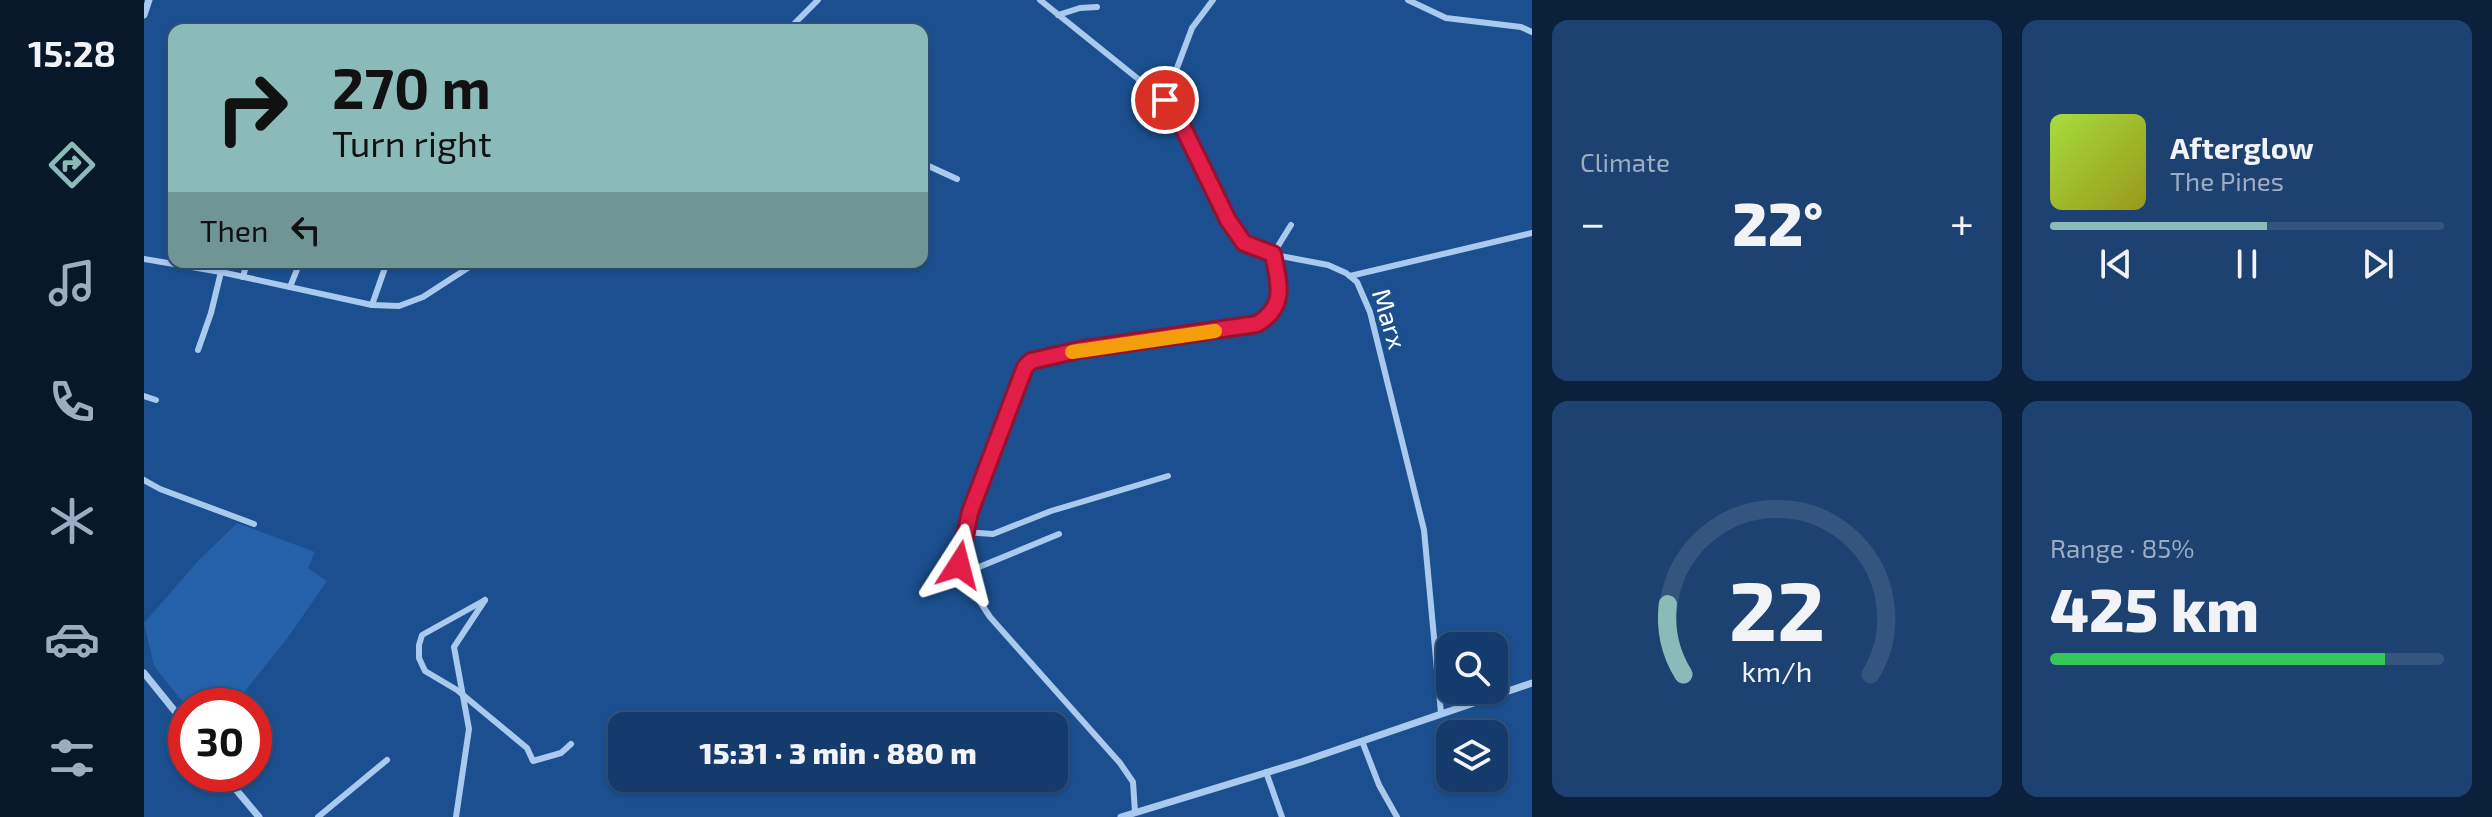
<!DOCTYPE html>
<meta charset="utf-8">
<style>
:root{--surface:#143b6b;--page:#1d4271;--text:#f1f3f6;--muted:#9dadc1;--line:#33557e;--accent:#8bbbb9}
body{margin:0;font-family:"Exo 2",sans-serif;background:var(--page);color:var(--text);height:100vh;display:flex;flex-direction:column;font-size:30px;white-space:nowrap}
*{box-sizing:border-box;margin:0}
p{font-size:26px;color:var(--muted)}
.icon{flex:none;width:44px;height:44px;fill:none;stroke:currentColor;stroke-width:2;stroke-linecap:round;stroke-linejoin:round}
.map{position:relative;flex:1;overflow:hidden}
.sheet{display:flex;flex-direction:column;gap:20px;padding:20px;background:#0b203b;width:960px}
.sheet>*{flex:none}
.banner{position:absolute;left:24px;top:24px;width:760px;height:244px;border-radius:16px;box-shadow:0 2px 6px #0004,0 0 0 2px var(--line);background:#8bbbb9;color:#111;overflow:hidden}
.controls{position:absolute;left:1292px;top:632px;display:grid;gap:16px}
.controls a{display:grid;place-items:center;width:72px;height:72px;border-radius:16px;background:var(--surface);box-shadow:0 2px 6px #0004,0 0 0 2px var(--line);font-size:40px}
.speed{position:absolute;left:24px;top:688px;display:flex;gap:16px;font-size:40px;font-weight:700;text-align:center}
.speed>*{display:grid;place-content:center;width:104px;height:104px;border-radius:50%;background:var(--surface);box-shadow:0 2px 6px #0004,0 0 0 2px var(--line);line-height:1}
.speed .limit{border:12px solid #d22;background:#fff;color:#111}
.pin{position:absolute;display:grid;place-items:center;width:68px;height:68px;color:#fff;margin:-34px;border:4px solid #fff;border-radius:50%;box-shadow:0 2px 8px #0007}
.me{position:absolute;width:88px;margin:-44px;rotate:9deg;stroke-linejoin:round;filter:drop-shadow(0 0 6px #0008)}
.turn{display:flex;align-items:center;gap:28px;height:168px;padding:0 32px;font-size:36px}
.turn .icon{width:104px;height:104px;stroke-width:2.5}
.turn b{display:block;font-size:56px;line-height:68px}
.then{display:flex;align-items:center;height:76px;padding:0 32px;background:#0003;gap:16px;font-size:30px}
.big{font-size:60px;font-weight:800;line-height:1.1}
.sheet .tile{flex:1;display:flex;flex-direction:column;justify-content:center;gap:12px;min-width:0;padding:0 28px;border-radius:16px;background:var(--page)}
.sheet .dial{align-items:center;gap:0}
.dial svg{height:208px;overflow:visible;fill:none;stroke:var(--line);stroke-width:7;stroke-linecap:round;text-anchor:middle}
.dial text{fill:var(--text);stroke:none}
.song{display:flex;align-items:center;gap:24px}
.cover{width:96px;height:96px;border-radius:12px;background:linear-gradient(135deg,hsl(80 70% 55%),hsl(60 70% 35%))}
.played{height:8px;border-radius:4px;background:linear-gradient(90deg,var(--accent) 55%,var(--line) 55%)}
.keys{display:flex;justify-content:space-around;direction:ltr}
.heat{display:flex;justify-content:space-between;align-items:center;font-size:44px;direction:ltr}
.charge{height:12px;border-radius:6px;background:linear-gradient(90deg,#34c759 85%,var(--line) 0)}
.sheet .tiles{flex:1;display:grid;gap:20px;grid-template-columns:repeat(2,1fr)}
.trip{position:absolute;left:464px;top:712px;width:460px;height:80px;border-radius:16px;background:var(--surface);box-shadow:0 2px 6px #0004,0 0 0 2px var(--line);font-weight:800;line-height:80px;text-align:center}
main{display:flex;flex:1;min-height:0}
.dock{display:flex;flex-direction:column;width:144px;justify-content:space-around;align-items:center;background:#08182b;color:var(--muted)}
.dock .icon{width:56px;height:56px}
.dock .current{color:var(--accent)}
.dock b{font-size:36px;color:var(--text)}
.map>svg:first-child{display:block}
.green{fill:#2461a8}
.lines{fill:none;stroke-linecap:round;stroke-linejoin:round}
.minor{stroke:#a9c9ee;stroke-width:6}
.tertiary{stroke:#a9c9ee;stroke-width:7}
.route-casing{stroke:#92132f;stroke-width:20}
.route{stroke:#e11d48;stroke-width:14}
.slow{stroke:#f59e0b;stroke-width:14}
.labels{text-anchor:middle;stroke-width:8;stroke-linejoin:round;paint-order:stroke}
.street-label{font-size:26px;fill:#fff;stroke:#1b4f8f}
</style>
<main>
<nav class="dock">
<b>15:28</b>
<svg class="icon current" aria-label="directions" viewBox="0 0 24 24"><path d="M12 3l9 9-9 9-9-9zM9 14v-3h6M13 9l2 2-2 2"/></svg>
<svg class="icon" aria-label="music" viewBox="0 0 24 24"><path d="M9 18V5l10-2v13"/><circle cx="6" cy="18" r="3"/><circle cx="16" cy="16" r="3"/></svg>
<svg class="icon" aria-label="phone" viewBox="0 0 24 24"><path d="M5 4h4l2 5-3 2q2 4 5 5l2-3 5 2v4C11 20 4 13 5 4z"/></svg>
<svg class="icon" aria-label="climate" viewBox="0 0 24 24"><path d="M12 3v18M4 7l16 10M4 17L20 7"/></svg>
<svg class="icon" aria-label="car" viewBox="0 0 24 24"><path d="M5 17H2v-5l4-1 3-4h7l3 4 3 1v5h-3M9 17h6M6 11h13"/><circle cx="7" cy="17" r="2"/><circle cx="17" cy="17" r="2"/></svg>
<svg class="icon" aria-label="filters" viewBox="0 0 24 24"><path d="M4 7h16M4 17h16"/><circle cx="9" cy="7" r="2"/><circle cx="15" cy="17" r="2"/></svg>
</nav>
<div class="map">
<svg width="1388" height="817" viewBox="0 0 1388 817">
<rect width="100%" height="100%" fill="#1b4f8f"/>
<path class="green" d="M93,523L171,552L164,568L183,581L142,640L89,706H42L10,666L0,623L54,561Z"/>
<g class="lines">
<g class="minor">
<path d="M896,0L1029,107L1084,220L1100,243L1121,253L1184,265L1202,273L1213,282L1226,312L1280,530L1297,713"/>
<path d="M1264,0L1302,18L1377,27L1388,32"/>
<path d="M914,15L936,8L953,7"/>
<path d="M644,30L674,0"/>
<path d="M1021,100L1048,28L1069,0"/>
<path d="M778,163L813,179"/>
<path d="M0,259L77,272L228,305L255,306L279,297L333,262"/>
<path d="M1206,276L1388,233"/>
<path d="M99,277L103,262"/>
<path d="M146,287L156,262"/>
<path d="M228,305L243,262"/>
<path d="M54,350L67,313L77,272"/>
<path d="M0,396L12,400"/>
<path d="M0,480L16,489L110,524"/>
<path d="M820,532L849,534L907,511L1024,476"/>
<path d="M818,574L915,534"/>
<path d="M341,600L278,635L275,645V658L281,671L313,690L383,748L389,761L417,753L427,744"/>
<path d="M1218,741L1235,785L1253,817"/>
<path d="M1122,772L1138,817"/>
<path d="M991,812L989,782L976,763L846,617L821,579L815,565L826,512L881,367L887,361L935,350L1113,324C1144,306 1135,284 1129,254L1147,225"/>
<path d="M174,817L243,760"/>
<path d="M312,817L325,729L310,647L341,600"/>
</g>
<g class="tertiary">
<path d="M0,15L5,0"/>
<path d="M0,673L42,725"/>
<path d="M79,774L115,817"/>
<path d="M977,817L1157,762L1388,683"/>
</g>
</g>
<g class="lines">
<defs>
<path id="route" d="M815,565L826,512L881,367L887,361L935,350L1113,324C1143,306 1135,284 1129,254L1100,243L1084,220L1029,107L1021,100"/>
</defs>
<use href="#route" class="route-casing"/>
<use href="#route" class="route"/>
<path class="slow" d="M928,352L1071,331"/>
</g>
<g class="labels">
<g class="street-label">
<text transform="translate(1245 319) rotate(73)" y="9">Marx</text>
</g>
</g>
</svg>
<div class="controls">
<a><svg class="icon" aria-label="search" viewBox="0 0 24 24"><circle cx="10" cy="10" r="6"/><path d="M15 15l6 6"/></svg></a>
<a><svg class="icon" aria-label="layers" viewBox="0 0 24 24"><path d="M12 4l9 5-9 5-9-5zM3 14l9 5 9-5"/></svg></a>
</div>
<div class="speed"><div class="limit">30</div></div>
<div class="pin" style="left:1021px;top:100px;background:#d93025"><svg class="icon" aria-label="arrive" viewBox="0 0 24 24"><path d="M6 21V4h12l-3 4 3 4H6"/></svg></div>
<svg class="me" style="left:815px;top:565px" viewBox="-20 -20 40 40"><path d="M0-17L14 15 0 8-14 15z" fill="#e11d48" stroke="#fff" stroke-width="4"/></svg>
<div class="trip">15:31 · 3 min · 880 m</div>
<div class="banner">
<div class="turn"><svg class="icon" aria-label="right" viewBox="0 0 24 24"><path d="M7 20v-9h11M14 6l5 5-5 5"/></svg><div><b>270 m</b>Turn right</div></div>
<div class="then">Then<svg class="icon" aria-label="left" viewBox="0 0 24 24"><path d="M17 20v-9H6M10 6l-5 5 5 5"/></svg></div>
</div>
</div>
<section class="sheet">
<div class="tiles">
<div class="tile"><p>Climate</p>
<div class="heat"><a>−</a><b class="big">22°</b><a>+</a></div>
</div>
<div class="tile">
<div class="song"><i class="cover"></i><div><b>Afterglow</b><p>The Pines</p></div></div>
<div class="played"></div>
<div class="keys"><svg class="icon" aria-label="previous" viewBox="0 0 24 24"><path d="M18 5L8 12l10 7zM5 5v14"/></svg><svg class="icon" aria-label="pause" viewBox="0 0 24 24"><path d="M8 5v14M16 5v14"/></svg><svg class="icon" aria-label="next" viewBox="0 0 24 24"><path d="M6 5l10 7-10 7zM19 5v14"/></svg></div>
</div>
<div class="tile dial"><svg viewBox="0 0 100 80">
<path d="M14 69A42 42 0 1 1 86 69"/>
<path d="M14 69A42 42 0 0 1 8 42" stroke="#8bbbb9"/>
<text x="50" y="56" font-size="32" font-weight="700">22</text>
<text x="50" y="72" font-size="11">km/h</text>
</svg></div>
<div class="tile"><p>Range · 85%</p><b class="big">425 km</b><div class="charge"></div></div>
</div>
</section>
</main>
